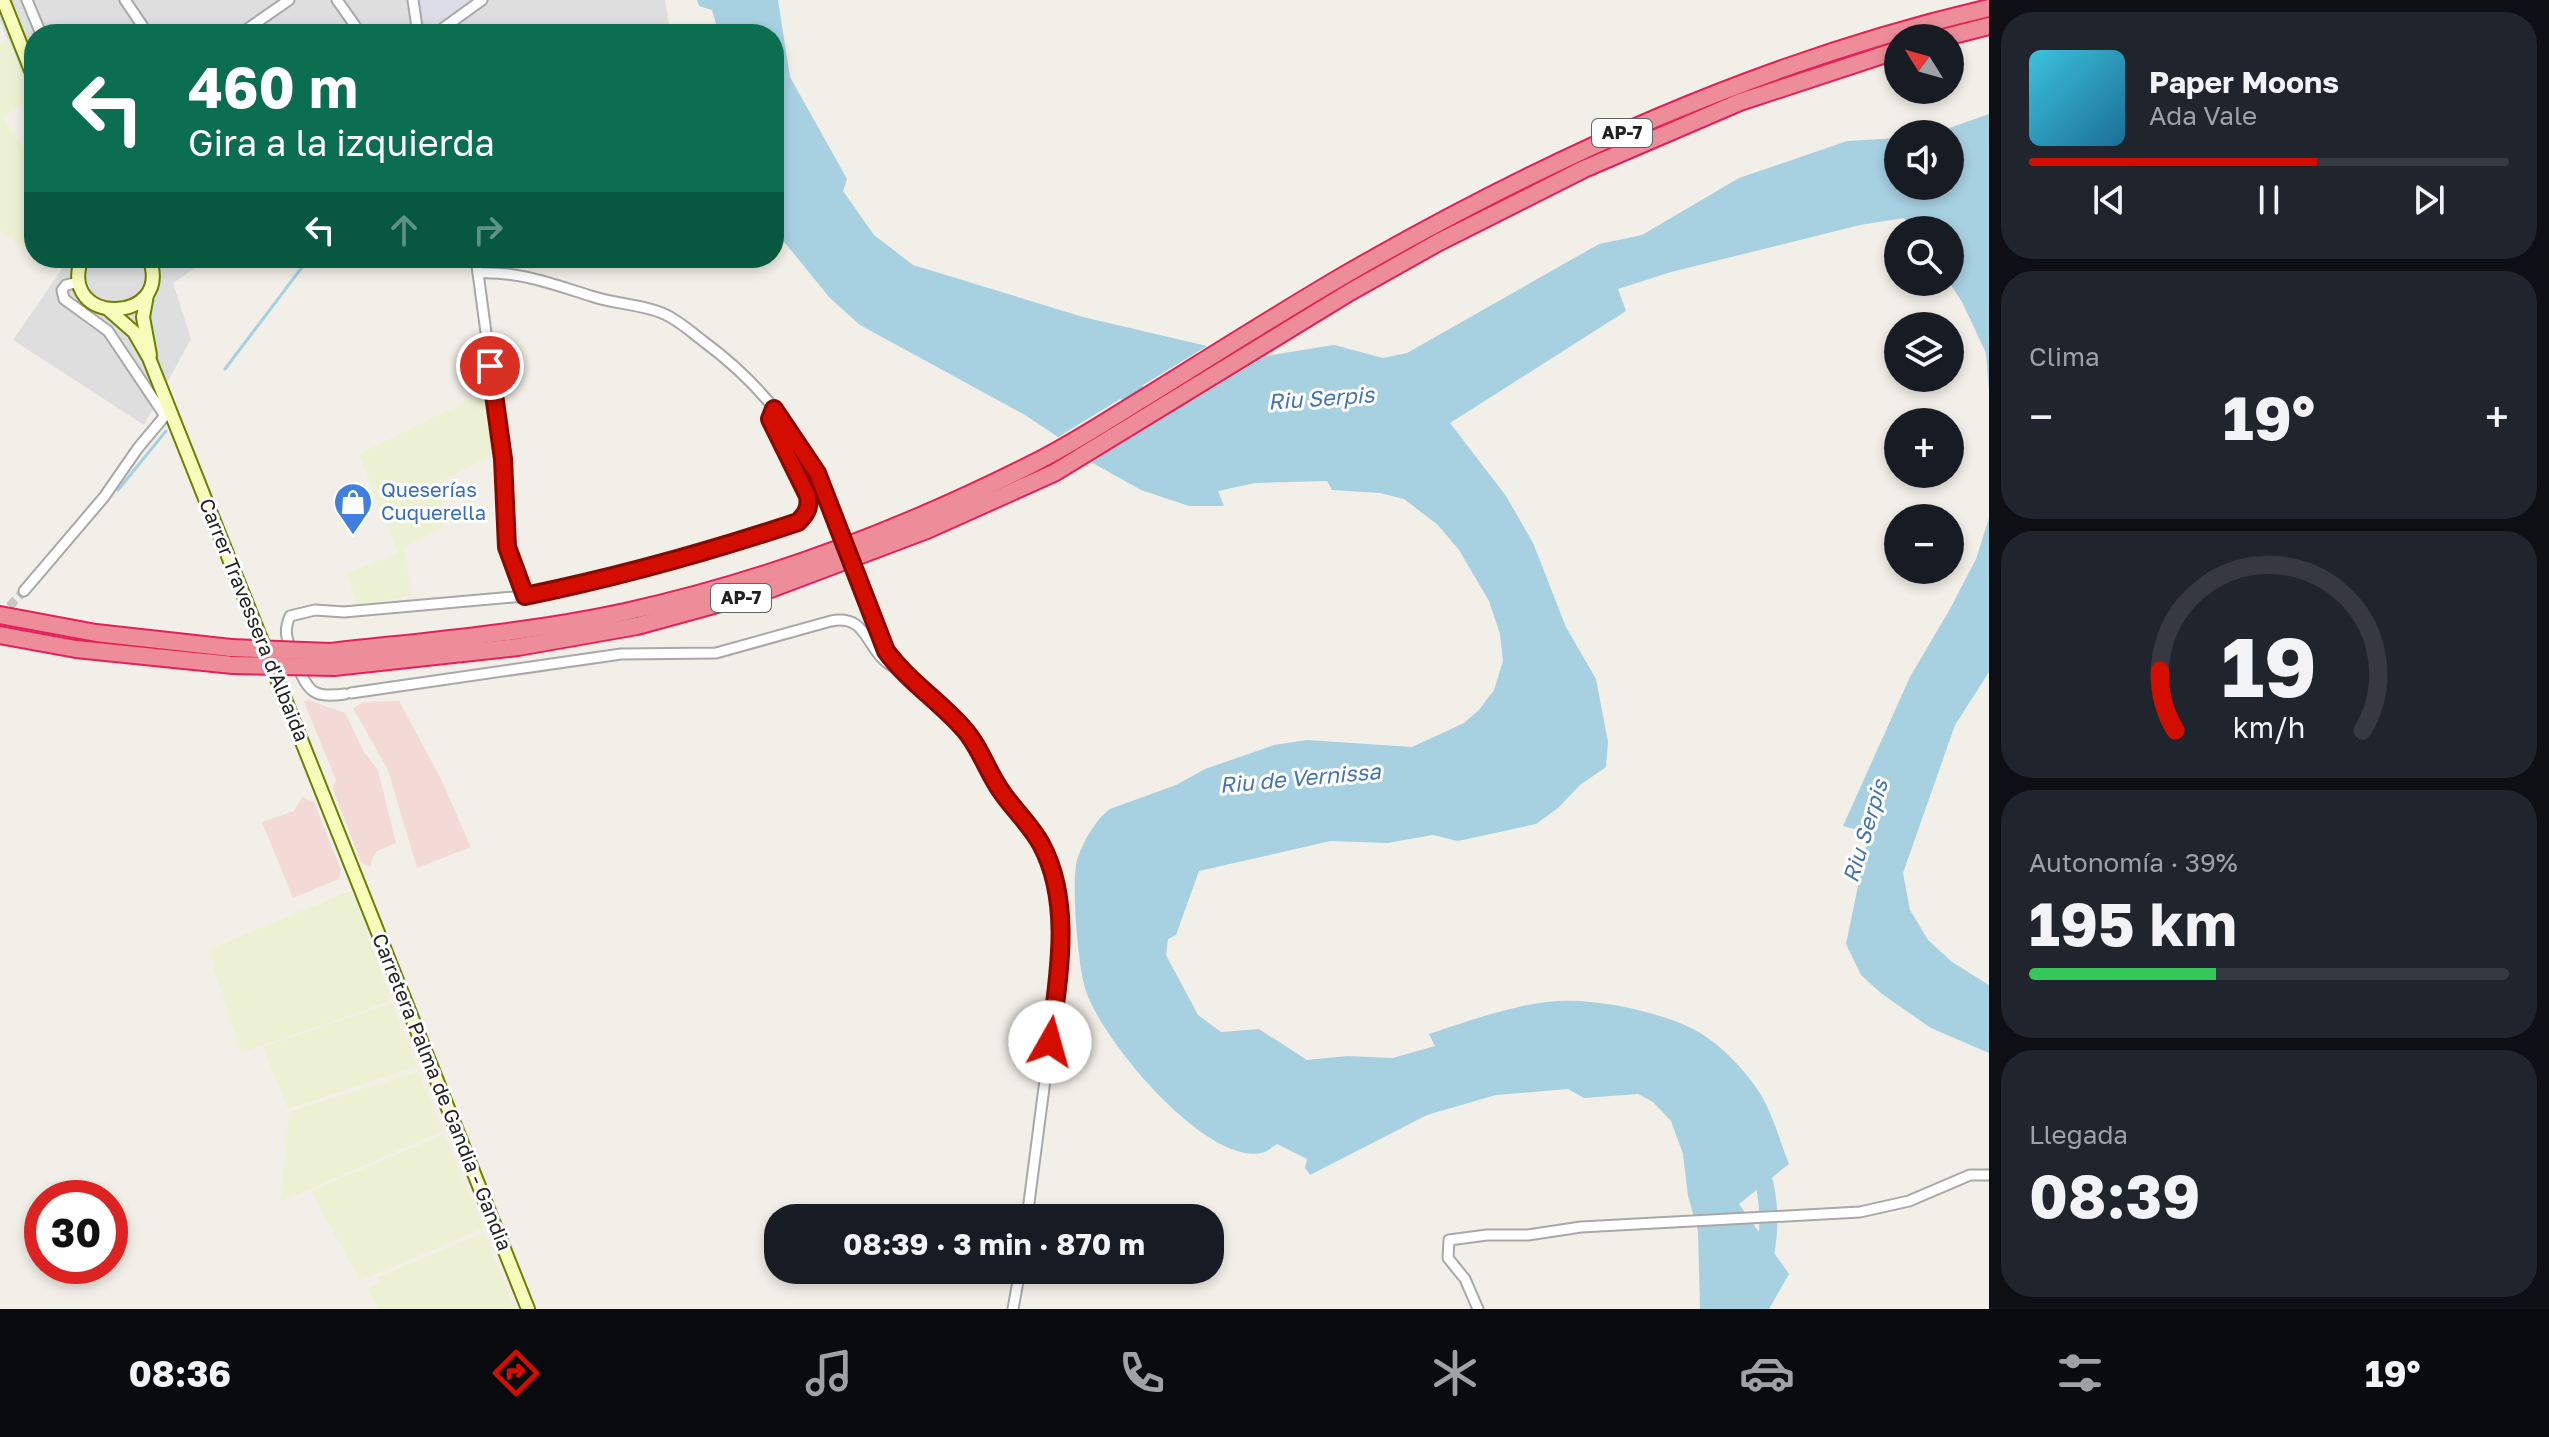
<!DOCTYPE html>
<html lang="es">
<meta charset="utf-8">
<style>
:root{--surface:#171b24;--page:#20242c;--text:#f1f3f6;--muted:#9ea1a6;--line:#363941;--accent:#d30d00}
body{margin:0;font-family:"Golos Text",sans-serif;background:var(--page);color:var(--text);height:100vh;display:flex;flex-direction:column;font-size:30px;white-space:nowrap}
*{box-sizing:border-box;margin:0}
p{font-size:26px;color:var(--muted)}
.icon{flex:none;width:44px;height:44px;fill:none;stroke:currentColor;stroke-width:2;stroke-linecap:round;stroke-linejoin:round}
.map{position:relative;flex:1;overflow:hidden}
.side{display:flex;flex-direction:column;gap:12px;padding:12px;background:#0d0f14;width:560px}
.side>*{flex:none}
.banner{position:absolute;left:24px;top:24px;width:760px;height:244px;border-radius:32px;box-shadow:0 4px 12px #0003;background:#0b6e4f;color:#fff;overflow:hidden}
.needle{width:52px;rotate:307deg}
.controls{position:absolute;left:1884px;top:24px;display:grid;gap:16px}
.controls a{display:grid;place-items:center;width:80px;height:80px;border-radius:50%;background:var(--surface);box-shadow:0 4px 12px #0003;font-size:40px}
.speed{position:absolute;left:24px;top:1180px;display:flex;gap:16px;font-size:40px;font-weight:700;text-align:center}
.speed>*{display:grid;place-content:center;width:104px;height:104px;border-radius:50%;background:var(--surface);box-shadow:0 4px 12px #0003;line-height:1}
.speed .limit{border:12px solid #d22;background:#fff;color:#111}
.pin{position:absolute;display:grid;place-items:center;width:68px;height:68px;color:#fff;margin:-34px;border:4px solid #fff;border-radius:50%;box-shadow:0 2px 8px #0007}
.me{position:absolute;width:88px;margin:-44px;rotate:7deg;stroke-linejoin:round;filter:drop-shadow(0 0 6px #0008)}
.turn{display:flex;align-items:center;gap:28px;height:168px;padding:0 32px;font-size:36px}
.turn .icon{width:104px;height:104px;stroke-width:2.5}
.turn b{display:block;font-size:56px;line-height:68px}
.lanes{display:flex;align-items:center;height:76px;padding:0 32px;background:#0003;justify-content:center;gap:40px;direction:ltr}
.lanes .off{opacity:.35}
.big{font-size:60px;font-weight:700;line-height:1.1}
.side .card{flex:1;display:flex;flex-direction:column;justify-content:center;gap:12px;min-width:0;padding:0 28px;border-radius:32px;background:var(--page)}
.side .dial{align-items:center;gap:0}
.dial svg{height:208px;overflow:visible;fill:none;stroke:var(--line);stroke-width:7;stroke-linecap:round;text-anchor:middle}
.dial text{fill:var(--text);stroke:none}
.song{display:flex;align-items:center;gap:24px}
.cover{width:96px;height:96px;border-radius:12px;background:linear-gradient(135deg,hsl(190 70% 55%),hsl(200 70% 35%))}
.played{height:8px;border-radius:4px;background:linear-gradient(90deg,var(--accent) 60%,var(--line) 60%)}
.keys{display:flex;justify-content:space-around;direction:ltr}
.heat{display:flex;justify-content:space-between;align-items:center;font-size:44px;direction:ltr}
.charge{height:12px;border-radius:6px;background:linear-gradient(90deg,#34c759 39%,var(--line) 0)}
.trip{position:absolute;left:764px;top:1204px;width:460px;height:80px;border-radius:32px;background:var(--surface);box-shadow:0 4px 12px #0003;font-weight:700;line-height:80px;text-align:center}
.dock{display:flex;height:128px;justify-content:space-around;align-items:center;background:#090b0e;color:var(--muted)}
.dock .icon{width:56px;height:56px}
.dock .active{color:var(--accent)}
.dock b{font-size:36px;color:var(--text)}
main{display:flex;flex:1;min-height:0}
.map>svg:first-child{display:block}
.residential{fill:#dfdede}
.commercial{fill:#f3dad7}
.farmland{fill:#edf1d3}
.plaza{fill:#dcdce8}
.water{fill:#a7d0e1}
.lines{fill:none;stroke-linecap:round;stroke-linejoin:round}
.stream{stroke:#a7d0e1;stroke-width:3}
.river{stroke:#a7d0e1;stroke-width:18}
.street-tunnel{stroke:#c8c6c0;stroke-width:9;stroke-dasharray:9 4.5;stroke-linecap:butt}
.street-casing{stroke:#a8a8a8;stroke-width:13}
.secondary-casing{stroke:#6b8100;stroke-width:16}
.highway-casing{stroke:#e52058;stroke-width:20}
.street{stroke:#fff;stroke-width:9}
.secondary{stroke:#f6fdbb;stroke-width:12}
.highway{stroke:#ec8d99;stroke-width:16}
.street-bridge-casing{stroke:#a8a8a8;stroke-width:13;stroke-linecap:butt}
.highway-bridge-casing{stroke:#e52058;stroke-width:20;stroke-linecap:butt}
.street-bridge{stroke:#fff;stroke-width:9}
.highway-bridge{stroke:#ec8d99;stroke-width:16}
.route-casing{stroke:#890800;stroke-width:20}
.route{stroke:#d30d00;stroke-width:14}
.labels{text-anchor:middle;stroke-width:6;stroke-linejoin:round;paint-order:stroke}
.shield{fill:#fff;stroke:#646464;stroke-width:2}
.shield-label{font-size:18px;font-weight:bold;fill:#212121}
.shop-label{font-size:20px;fill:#366cbe;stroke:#fff;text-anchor:start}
.street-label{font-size:20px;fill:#212121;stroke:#fff}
.water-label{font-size:22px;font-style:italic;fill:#4474b0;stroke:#fff}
</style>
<main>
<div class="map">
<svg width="1989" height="1309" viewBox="0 0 1989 1309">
<rect width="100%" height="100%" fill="#f2efe8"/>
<g class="residential">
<path d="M7,0H665L670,32L34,34V102L0,21V5Z"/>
<path d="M66,258H210L173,283L191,339L144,425L13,340L60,272Z"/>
</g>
<g class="commercial">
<path d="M309,700L345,713L364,752L378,770L396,843L377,851L372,858L371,867L361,862L333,789L336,780L304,702Z"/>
<path d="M399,701L440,777L471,847L417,868L388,770L353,708L363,702Z"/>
<path d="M302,797L314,802L341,870L339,879L293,898L262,822L294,811Z"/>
</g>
<g class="farmland">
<path d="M8,38L32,96L3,117L34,164V256L0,230V45Z"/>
<path d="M489,390L497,452L442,481L444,527L404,547L411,596L358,605L346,573L398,553L359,454Z"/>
<path d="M352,890L391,1001L241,1053L208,950Z"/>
<path d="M392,1003L417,1067L288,1109L263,1047Z"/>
<path d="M418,1071L443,1131L280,1202L289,1112Z"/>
<path d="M444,1134L484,1228L360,1281L311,1191Z"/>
<path d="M484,1232L515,1309H379L366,1289L380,1282L378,1277Z"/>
</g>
<path class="plaza" d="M413,0H478L424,34H418Z"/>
<g class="water">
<path d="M697,0H778L790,77L847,179L843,191L874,235L913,265L1083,317L1207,346L1058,437L1025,415L860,325L830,298L776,232L774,228V34H719L712,10L699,6Z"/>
<path d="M1989,114V391L1986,353L1962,302L1949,282L1950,230H1913L1904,218L1860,225L1671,272L1618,289L1626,311L1450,423L1506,496L1533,543L1566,627L1596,679L1608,742L1606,767L1580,785L1558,808L1536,824L1458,841L1433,835L1387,843L1331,841L1199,871L1176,935L1168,939L1166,955L1198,1015L1221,1032L1259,1029L1307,1060L1347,1056L1393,1058L1435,1046L1429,1034C1466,1022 1521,1002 1560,1001C1600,999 1668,1013 1702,1034C1723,1048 1740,1065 1755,1086C1771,1107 1779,1139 1789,1164L1739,1204L1789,1274L1769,1309H1700L1698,1231L1688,1196L1683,1154L1671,1121L1653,1102L1638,1094L1584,1098L1568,1089L1496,1095L1427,1115L1310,1175L1305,1168L1307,1159L1277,1144C1272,1147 1266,1153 1261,1153C1204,1164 1099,1037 1085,988C1078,965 1071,882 1077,860C1083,842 1095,820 1110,809L1176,785L1205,769L1274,745L1307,740L1412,747L1464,723L1479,710L1494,690L1503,661L1500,634L1489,601L1459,550L1438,525L1404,499L1380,493L1332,490L1327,481L1255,483L1218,491L1224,506H1189L1141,490L1091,462L1266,356L1334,345L1383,358L1407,353L1599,244L1642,235L1739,178L1847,141L1898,138V186H1950V134H1932Z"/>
<path d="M1989,518V672L1955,725L1903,873L1910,910L1928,940L1952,962L1989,985V1053L1931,1028L1882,994L1861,975L1846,944L1869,833L1843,826L1910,677L1950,609L1976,559Z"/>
</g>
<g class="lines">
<g class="stream">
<path d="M225,369L309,258"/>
<path d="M118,490L166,431"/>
</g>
<g class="river">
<path d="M1109,386L1204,414"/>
<path d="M1751,1309C1767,1259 1777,1212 1758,1162"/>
</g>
<path class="street-tunnel" d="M0,616L24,591"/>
<defs>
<g id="street">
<path d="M27,0L41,34"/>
<path d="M125,0L148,34"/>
<path d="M337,0L361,34"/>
<path d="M413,0L418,34"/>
<path d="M240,34L289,0"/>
<path d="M435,34L482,0"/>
<path d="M476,258L478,273C519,271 552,284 591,296C614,304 640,304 662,313C677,319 690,331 703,341C760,383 804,437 828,504"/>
<path d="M478,273L503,459L507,547L525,596"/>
<path d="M79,282L66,285L62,290L64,299L108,331L165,416"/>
<path d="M24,591L104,497L138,448L169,411"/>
<path d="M880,638L900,670"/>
<path d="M292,652C286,638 284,630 290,616L315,610L344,612L525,596L615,577L722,548L798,522C806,514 810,508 808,496L770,419L774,409"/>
<path d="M297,665C309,693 314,698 345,694"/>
<path d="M351,693L621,654L716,653L831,621C872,613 864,657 900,670L968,733L999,788L1041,844L1055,878L1060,912L1057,988L1027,1218"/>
<path d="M1013,1309L1020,1270"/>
<path d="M1478,1309L1465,1279L1448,1258L1449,1240L1487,1235H1528L1581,1227L1860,1212L1909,1201L1970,1175H1989"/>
</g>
<g id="secondary">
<path d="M3,0L34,78"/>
<path d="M82,258C56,327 175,325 149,258"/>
<path d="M147,295L143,317L150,355"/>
<path d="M109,310L134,332L149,358L528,1309"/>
</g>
<g id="highway">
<path d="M1942,38L1989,26"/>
<path d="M0,615L96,633L231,648"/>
<path d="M0,635L76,649L233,665"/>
<path d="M330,652C428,641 528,633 625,612C766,581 903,529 1032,464C1069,446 1105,422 1141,400C1207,359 1273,317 1341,277C1544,160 1760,61 1989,8"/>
<path d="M334,667L518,647L637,626L768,590L927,530L1054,473L1350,292L1439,242L1584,169L1740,102L1898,50"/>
</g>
</defs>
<use href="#street" class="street-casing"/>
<use href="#secondary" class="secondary-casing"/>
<use href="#highway" class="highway-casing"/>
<use href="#street" class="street"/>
<use href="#secondary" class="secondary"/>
<use href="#highway" class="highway"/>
<defs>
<path id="street-bridge" d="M828,504L880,638"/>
<g id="highway-bridge">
<path d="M231,648L330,652"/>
<path d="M233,665L334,667"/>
</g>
</defs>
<use href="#street-bridge" class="street-bridge-casing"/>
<use href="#highway-bridge" class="highway-bridge-casing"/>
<use href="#street-bridge" class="street-bridge"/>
<use href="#highway-bridge" class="highway-bridge"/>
</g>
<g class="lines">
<defs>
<path id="route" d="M490,366L503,459L507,547L525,596C618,577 708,552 798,522C806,514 810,508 808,496L770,419L774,409L817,473L886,651C908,681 938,700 963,728C979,745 987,771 1001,791C1013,809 1030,824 1041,844C1073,903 1058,979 1050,1042"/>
</defs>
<use href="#route" class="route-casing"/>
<use href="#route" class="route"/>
</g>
<defs>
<symbol id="shop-pin" viewBox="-11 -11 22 30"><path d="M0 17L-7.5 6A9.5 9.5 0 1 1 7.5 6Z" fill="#3f7fe0" stroke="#fff"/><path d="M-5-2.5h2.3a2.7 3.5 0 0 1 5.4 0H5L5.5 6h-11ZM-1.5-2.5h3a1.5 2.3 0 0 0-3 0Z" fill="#fff"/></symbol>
</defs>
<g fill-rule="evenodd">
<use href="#shop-pin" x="331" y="480" width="44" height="60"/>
</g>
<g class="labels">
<g class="shield">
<rect x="1592" y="119" width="60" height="28" rx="6"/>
<rect x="711" y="584" width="60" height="28" rx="6"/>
</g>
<g class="shield-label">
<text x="1622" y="139">AP-7</text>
<text x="741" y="604">AP-7</text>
</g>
<g class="shop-label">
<text x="381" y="497">Queserías<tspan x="381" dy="23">Cuquerella</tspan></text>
</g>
<g class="street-label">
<text transform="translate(254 620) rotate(68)" y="7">Carrer Travessera d'Albaida</text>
<text transform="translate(442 1092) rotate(68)" y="7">Carretera Palma de Gandia - Gandia</text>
</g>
<g class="water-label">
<text transform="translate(1321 398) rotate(-4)" y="8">Riu Serpis</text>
<text transform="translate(1300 778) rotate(-5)" y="8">Riu de Vernissa</text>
<text transform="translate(1865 831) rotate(-73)" y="8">Riu Serpis</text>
</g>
</g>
</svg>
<div class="controls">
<a><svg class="needle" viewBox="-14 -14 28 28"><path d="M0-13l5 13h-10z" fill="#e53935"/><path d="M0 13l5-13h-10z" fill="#9ea1a6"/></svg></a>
<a><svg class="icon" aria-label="sound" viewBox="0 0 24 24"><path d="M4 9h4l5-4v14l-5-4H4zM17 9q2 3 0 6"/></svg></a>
<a><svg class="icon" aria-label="search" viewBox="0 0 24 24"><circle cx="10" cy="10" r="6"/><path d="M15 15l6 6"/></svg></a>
<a><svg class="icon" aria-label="layers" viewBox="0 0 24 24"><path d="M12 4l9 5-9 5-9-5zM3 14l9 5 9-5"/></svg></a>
<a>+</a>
<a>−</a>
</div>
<div class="speed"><div class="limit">30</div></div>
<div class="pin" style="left:490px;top:366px;background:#d93025"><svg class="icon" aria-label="arrive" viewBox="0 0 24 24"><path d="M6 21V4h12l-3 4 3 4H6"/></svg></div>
<svg class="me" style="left:1050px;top:1042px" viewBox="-20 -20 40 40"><circle r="19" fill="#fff"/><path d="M0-13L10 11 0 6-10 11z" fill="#d30d00"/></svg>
<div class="trip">08:39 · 3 min · 870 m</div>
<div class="banner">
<div class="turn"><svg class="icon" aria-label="left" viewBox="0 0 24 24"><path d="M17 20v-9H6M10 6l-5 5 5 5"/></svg><div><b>460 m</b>Gira a la izquierda</div></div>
<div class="lanes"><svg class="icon" aria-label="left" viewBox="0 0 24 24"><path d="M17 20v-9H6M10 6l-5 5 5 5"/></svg><svg class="icon off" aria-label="ahead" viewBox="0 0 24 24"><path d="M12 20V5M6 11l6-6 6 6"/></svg><svg class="icon off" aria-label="right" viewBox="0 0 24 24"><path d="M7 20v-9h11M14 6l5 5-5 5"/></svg></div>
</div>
</div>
<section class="side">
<div class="card">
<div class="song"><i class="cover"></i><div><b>Paper Moons</b><p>Ada Vale</p></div></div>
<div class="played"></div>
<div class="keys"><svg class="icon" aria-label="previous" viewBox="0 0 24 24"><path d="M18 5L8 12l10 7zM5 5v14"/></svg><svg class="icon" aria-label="pause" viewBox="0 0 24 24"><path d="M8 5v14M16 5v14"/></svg><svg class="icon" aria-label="next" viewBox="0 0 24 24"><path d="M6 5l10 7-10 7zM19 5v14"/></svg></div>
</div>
<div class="card"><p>Clima</p>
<div class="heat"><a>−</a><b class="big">19°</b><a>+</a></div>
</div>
<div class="card dial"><svg viewBox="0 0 100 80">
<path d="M14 69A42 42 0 1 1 86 69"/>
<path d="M14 69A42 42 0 0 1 8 46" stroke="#d30d00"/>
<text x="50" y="56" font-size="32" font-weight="700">19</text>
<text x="50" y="72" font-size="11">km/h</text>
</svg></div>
<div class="card"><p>Autonomía · 39%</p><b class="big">195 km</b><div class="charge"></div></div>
<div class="card"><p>Llegada</p><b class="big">08:39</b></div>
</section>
</main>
<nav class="dock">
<b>08:36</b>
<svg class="icon active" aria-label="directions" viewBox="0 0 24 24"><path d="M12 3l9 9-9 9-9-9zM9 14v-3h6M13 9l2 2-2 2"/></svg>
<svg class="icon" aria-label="music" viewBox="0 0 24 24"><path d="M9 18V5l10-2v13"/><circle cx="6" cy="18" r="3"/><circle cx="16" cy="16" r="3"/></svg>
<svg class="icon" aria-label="phone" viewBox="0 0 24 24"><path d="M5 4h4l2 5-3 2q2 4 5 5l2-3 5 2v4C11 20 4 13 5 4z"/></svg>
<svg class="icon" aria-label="climate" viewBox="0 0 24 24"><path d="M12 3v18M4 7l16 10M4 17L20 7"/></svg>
<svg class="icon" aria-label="car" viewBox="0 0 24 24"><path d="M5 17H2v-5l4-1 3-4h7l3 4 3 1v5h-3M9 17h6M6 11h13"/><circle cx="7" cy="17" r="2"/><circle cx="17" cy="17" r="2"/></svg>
<svg class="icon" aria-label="filters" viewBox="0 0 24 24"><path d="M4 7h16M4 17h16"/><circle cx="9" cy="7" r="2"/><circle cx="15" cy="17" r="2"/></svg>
<b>19°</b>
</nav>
